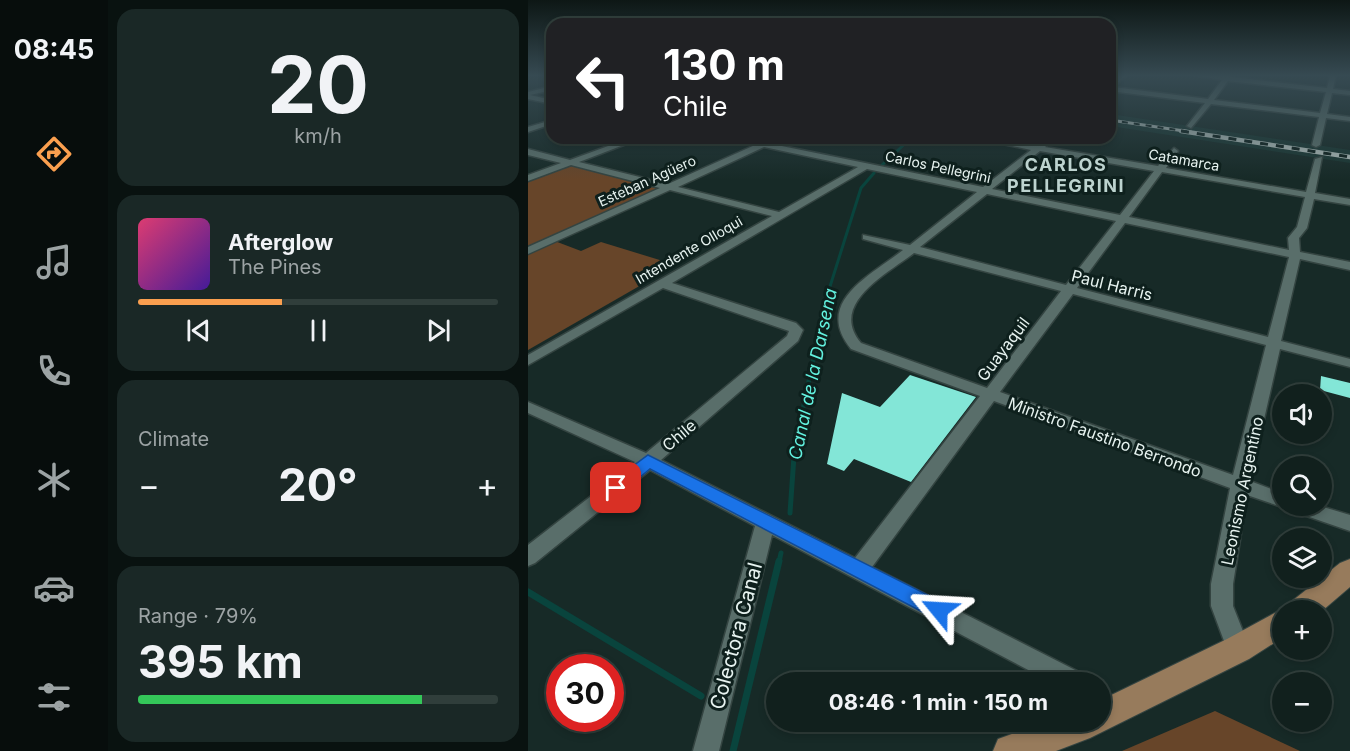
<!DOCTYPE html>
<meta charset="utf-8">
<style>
:root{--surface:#11201d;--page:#1a2826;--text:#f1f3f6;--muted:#9ca3a4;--line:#303e3b;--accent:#fa9f4f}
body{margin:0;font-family:Inter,sans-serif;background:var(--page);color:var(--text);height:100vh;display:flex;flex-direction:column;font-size:22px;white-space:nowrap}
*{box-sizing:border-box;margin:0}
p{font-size:20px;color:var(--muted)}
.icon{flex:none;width:33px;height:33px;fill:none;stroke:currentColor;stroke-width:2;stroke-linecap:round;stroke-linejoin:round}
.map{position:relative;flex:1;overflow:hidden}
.side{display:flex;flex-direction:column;gap:9px;padding:9px;background:#091210;width:420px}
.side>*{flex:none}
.top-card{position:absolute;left:18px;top:18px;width:570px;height:126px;border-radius:18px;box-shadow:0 3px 9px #0003,0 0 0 2px var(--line);background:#202124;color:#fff;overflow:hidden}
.tools{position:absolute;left:744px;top:384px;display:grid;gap:12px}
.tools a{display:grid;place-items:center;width:60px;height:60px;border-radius:50%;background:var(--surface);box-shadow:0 3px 9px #0003,0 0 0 2px var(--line);font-size:30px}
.speed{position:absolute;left:18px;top:654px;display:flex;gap:12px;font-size:30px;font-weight:700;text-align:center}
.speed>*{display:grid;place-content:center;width:78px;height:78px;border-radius:50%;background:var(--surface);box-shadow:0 3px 9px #0003,0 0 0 2px var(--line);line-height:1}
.speed .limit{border:9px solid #d22;background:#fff;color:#111}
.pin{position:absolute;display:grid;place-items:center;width:51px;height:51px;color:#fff;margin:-26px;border-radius:12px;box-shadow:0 3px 9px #0006}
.me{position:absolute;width:66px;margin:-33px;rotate:297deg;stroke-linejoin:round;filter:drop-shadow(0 0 4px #0008)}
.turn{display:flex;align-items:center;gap:21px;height:126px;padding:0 18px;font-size:27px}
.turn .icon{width:78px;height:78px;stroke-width:2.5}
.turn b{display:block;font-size:42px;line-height:51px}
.big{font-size:45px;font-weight:700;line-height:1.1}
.side .tile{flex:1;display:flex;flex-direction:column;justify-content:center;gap:9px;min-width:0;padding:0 21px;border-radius:18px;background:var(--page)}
.side .dial{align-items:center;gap:0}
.dial b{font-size:78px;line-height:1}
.song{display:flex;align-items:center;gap:18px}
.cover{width:72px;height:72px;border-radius:9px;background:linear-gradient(135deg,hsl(340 70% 55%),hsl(260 70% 35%))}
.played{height:6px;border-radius:3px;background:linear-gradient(90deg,var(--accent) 40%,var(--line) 40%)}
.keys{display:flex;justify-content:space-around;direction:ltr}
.heat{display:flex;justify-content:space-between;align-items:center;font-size:33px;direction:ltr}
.charge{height:9px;border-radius:4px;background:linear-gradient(90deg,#34c759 79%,var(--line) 0)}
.trip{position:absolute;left:238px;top:672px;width:345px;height:60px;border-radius:30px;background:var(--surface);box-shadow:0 3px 9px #0003,0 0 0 2px var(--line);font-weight:700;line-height:60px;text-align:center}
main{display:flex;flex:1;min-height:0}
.tab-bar{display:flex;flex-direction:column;width:108px;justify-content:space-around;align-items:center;background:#070d0c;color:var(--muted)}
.tab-bar .icon{width:42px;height:42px}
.tab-bar .selected{color:var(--accent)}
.tab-bar b{font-size:27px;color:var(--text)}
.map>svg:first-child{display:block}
.built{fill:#1a3632}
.green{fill:#674529}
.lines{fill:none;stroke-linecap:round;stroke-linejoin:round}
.stream-far3{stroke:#09443d;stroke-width:3}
.stream-far2{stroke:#09443d;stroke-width:4.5}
.stream-far1{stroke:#09443d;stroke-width:5}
.stream{stroke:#09443d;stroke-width:7}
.building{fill:#83e6d7}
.minor-casing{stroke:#344441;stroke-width:3}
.major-casing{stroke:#344441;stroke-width:2}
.minor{fill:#596e6a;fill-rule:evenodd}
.major{fill:#977b5c;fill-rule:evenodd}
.rail-far1-casing{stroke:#aab8b5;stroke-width:3}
.rail-casing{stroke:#aab8b5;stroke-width:4.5}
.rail-far1{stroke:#0e201d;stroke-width:2;stroke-dasharray:6;stroke-linecap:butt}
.rail{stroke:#0e201d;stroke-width:3;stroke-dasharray:8;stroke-linecap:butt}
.route{fill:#1a73e8;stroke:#114b97;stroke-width:1.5}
.labels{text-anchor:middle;stroke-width:6;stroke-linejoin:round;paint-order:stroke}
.far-street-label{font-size:14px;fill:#e7f3f0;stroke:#0e201d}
.street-label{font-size:16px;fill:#e7f3f0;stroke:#0e201d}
.far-district-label{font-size:18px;font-weight:bold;letter-spacing:1.5px;fill:#bdd3cf;stroke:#0e201d}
.water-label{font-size:18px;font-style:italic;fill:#62f1df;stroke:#0e201d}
.near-street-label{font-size:20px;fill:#e7f3f0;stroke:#0e201d}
</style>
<main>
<nav class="tab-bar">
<b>08:45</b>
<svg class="icon selected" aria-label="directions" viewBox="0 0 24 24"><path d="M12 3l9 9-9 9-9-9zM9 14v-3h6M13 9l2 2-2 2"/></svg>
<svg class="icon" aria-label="music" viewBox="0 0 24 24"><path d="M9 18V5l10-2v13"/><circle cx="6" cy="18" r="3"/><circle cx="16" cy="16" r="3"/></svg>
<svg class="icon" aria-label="phone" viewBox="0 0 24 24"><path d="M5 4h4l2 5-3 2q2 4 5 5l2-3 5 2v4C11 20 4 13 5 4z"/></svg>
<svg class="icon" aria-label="climate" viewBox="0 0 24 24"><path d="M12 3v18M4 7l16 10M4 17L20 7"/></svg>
<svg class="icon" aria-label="car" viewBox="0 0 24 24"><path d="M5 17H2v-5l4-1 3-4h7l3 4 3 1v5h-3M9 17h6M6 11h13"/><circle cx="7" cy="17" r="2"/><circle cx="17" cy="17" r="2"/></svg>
<svg class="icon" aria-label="filters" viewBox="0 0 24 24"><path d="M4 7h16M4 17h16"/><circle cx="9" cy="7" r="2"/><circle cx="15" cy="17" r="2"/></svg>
</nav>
<section class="side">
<div class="tile dial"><b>20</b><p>km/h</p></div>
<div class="tile">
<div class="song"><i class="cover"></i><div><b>Afterglow</b><p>The Pines</p></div></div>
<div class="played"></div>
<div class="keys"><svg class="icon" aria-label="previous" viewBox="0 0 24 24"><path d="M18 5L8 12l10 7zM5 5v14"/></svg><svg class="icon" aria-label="pause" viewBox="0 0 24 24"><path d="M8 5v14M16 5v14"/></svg><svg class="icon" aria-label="next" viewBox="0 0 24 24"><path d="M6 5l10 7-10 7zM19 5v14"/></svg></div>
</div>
<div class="tile"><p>Climate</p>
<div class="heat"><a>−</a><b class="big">20°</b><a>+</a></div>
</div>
<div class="tile"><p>Range · 79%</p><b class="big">395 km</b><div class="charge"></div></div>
</section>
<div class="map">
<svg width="822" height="751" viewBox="0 0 822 751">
<rect width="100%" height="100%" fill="#172a27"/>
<path class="built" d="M582,114L822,150V163L582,126Z"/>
<g class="green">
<path d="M42,165L136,189L24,240L53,251L73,242L148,265L0,350V181Z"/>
<path d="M687,711L772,751H594Z"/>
</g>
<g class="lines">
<g class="stream-far3">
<path d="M354,165L383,138"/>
<path d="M299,296L333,188L346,173"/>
</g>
<path class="stream-far2" d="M274,413L299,295"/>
<g class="stream-far1">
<path d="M262,513L266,456L275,412"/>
<path d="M251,562L253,553"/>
</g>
<g class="stream">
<path d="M0,592L173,696"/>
<path d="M205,751L251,561"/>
</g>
</g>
<g class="building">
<path d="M382,375L448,397L383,482L326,459L316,471L299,464L314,393L352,407Z"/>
<path d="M793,376L822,383V398L792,390Z"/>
</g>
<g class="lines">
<defs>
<g id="minor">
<path d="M592,75H599L585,87L680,99L694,80L665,75H704L703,77L799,88L802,75H808L805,89L822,91V95L804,93L799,114L822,117V121L798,118L792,145L788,147L784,145L791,117L683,104L663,128L659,126L677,103L582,91V84ZM700,81L798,92L792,113L686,100Z"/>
<path d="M24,86V90L2,95L24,100V104L0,99V92Z"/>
<path d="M24,120V124L0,132V127Z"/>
<path d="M102,138H114L51,162L140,184L227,145L199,138H215L455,187L503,150L446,138H464L508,146L518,138H527L517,147L630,166L646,148L650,151L638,168L778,192L787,159L794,157L787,193L822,199V205L786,199L779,228L771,238L772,252L822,262V270L772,259L753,341L822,359V367L752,349L722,481L754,493V506H759L754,507L719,495L705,584V606L722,649L718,657L710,660L702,657L683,606V584L702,488L466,401L344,567L555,674L558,682H523L244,535L191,751H165L227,526L122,470L7,563L0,566V545L107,462L0,413V402L118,453L259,336L261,331L135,288L0,365V355L244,216L142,190L0,254V247L132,188L43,165L0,181V175L33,163L0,155V149L42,160ZM236,147L330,167L251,212L150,187ZM512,151L626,171L592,215L464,189ZM339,169L449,192L382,245L335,235V239L375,250C342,276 285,302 323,349L452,396L327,558L133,460L270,341L275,330L268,323L144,283ZM634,172L777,197L769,227L760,238L761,250L601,217ZM459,194L588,221L538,285L392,247ZM597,223L761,257L740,337L549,288ZM386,253L533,291L459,388L333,343C300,304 359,274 386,253ZM545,294L738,345L705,475L472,392Z"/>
<path d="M762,506H792L822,515V531L764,511Z"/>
</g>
<g id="major">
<path d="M822,559V587L794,611L760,610L764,601L812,563Z"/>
<path d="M754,609L759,610H754V638L721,659L562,738L528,751H465L470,739L517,722H573V700L699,639Z"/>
</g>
</defs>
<use href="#minor" class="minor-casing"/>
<use href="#major" class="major-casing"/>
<use href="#minor" class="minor"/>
<use href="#major" class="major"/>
<defs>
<path id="rail-far1" d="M582,120L663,132"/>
<path id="rail" d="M653,131L822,157"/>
</defs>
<use href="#rail-far1" class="rail-far1-casing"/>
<use href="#rail" class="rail-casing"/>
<use href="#rail-far1" class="rail-far1"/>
<use href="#rail" class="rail"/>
</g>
<linearGradient id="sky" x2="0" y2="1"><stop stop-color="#0d1715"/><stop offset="0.42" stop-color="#364a52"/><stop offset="1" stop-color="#364a52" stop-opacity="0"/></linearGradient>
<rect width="822" height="180" fill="url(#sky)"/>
<path class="route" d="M120,455L418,604L421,610L418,617L411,619L404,617L122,469L94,492H82L80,488L82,483Z"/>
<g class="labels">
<g class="far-street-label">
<text transform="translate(656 160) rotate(10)" y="5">Catamarca</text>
<text transform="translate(410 167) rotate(12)" y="5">Carlos Pellegrini</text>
<text transform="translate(119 181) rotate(-24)" y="5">Esteban Agüero</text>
<text transform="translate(161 250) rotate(-30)" y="5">Intendente Olloqui</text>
</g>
<g class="street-label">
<text transform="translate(584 285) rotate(14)" y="6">Paul Harris</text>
<text transform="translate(475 349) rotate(-53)" y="6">Guayaquil</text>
<text transform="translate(151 435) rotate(-40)" y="6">Chile</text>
<text transform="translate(577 437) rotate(20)" y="6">Ministro Faustino Berrondo</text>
<text transform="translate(714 491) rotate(-78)" y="6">Leonismo Argentino</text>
</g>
<g class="far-district-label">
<text x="538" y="171">CARLOS<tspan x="538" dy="21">PELLEGRINI</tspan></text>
</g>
<g class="water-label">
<text transform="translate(285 374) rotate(-78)" y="6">Canal de la Darsena</text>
</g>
<g class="near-street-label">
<text transform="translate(208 636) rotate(-75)" y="7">Colectora Canal</text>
</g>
</g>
</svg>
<div class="tools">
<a><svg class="icon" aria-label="sound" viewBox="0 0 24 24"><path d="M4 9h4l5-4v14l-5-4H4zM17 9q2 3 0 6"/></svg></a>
<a><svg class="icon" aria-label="search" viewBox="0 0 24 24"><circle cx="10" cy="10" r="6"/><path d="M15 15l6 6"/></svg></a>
<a><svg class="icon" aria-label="layers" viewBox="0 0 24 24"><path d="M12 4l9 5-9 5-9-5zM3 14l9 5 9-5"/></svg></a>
<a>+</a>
<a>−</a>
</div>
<div class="speed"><div class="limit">30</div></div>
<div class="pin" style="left:88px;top:488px;background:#d93025"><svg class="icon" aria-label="arrive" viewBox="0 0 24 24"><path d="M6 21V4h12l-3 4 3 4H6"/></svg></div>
<svg class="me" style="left:411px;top:610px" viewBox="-20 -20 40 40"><path d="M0-17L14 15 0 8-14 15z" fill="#1a73e8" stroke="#fff" stroke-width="4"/></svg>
<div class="trip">08:46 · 1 min · 150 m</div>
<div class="top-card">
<div class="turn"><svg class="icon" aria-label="left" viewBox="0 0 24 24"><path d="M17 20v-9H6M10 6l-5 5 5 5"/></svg><div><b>130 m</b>Chile</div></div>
</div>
</div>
</main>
